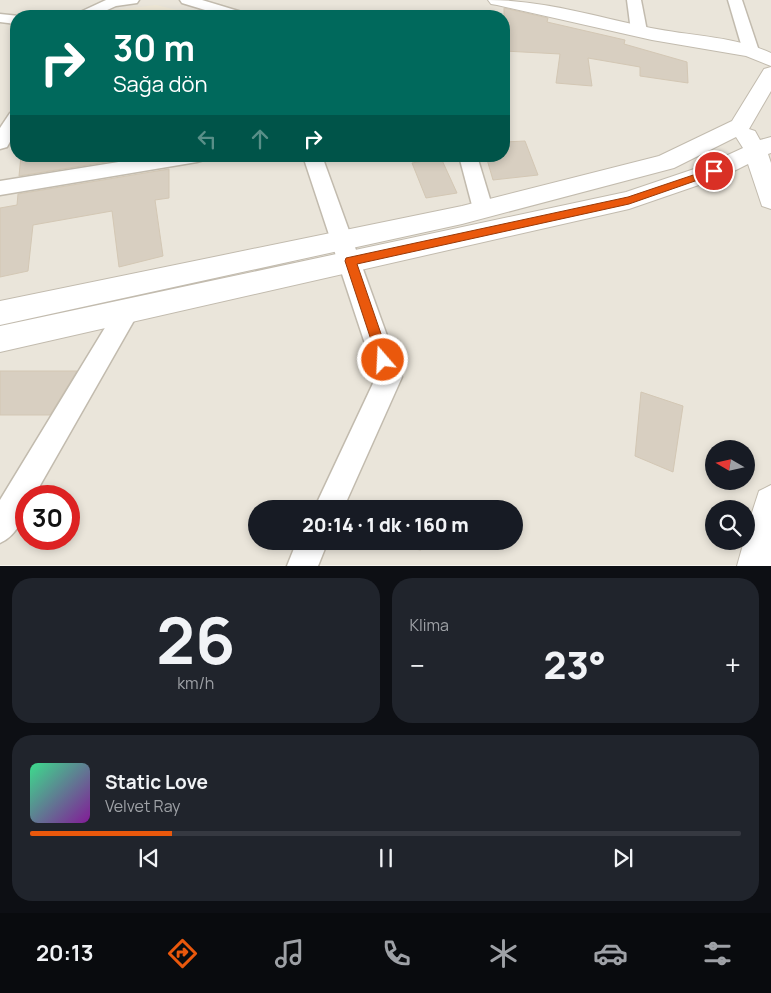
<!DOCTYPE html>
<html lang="tr">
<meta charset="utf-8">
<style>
:root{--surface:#171b24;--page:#20242c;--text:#f1f3f6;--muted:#9ea1a6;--line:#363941;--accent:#ea580c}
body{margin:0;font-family:Manrope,sans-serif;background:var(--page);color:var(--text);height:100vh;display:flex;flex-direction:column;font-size:19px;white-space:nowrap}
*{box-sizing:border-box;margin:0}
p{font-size:16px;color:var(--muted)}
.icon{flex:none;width:28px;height:28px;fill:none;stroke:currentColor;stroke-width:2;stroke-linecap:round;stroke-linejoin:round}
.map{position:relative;height:566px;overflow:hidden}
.side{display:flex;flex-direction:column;gap:12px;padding:12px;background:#0d0f14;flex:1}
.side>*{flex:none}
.banner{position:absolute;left:10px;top:10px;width:500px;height:152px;border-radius:20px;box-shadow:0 2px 8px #0003;background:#00695c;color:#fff;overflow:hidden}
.needle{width:32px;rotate:279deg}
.tools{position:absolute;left:705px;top:440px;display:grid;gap:10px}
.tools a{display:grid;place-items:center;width:50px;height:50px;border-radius:50%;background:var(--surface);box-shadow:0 2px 8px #0003;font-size:25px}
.speed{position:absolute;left:15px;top:485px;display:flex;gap:10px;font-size:25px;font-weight:700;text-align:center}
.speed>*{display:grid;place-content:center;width:65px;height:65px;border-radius:50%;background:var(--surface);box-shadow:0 2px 8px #0003;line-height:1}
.speed .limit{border:8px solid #d22;background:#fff;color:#111}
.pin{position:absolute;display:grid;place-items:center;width:42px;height:42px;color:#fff;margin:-21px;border:2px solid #fff;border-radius:50%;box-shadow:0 1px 5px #0007}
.me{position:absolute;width:55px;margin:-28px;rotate:341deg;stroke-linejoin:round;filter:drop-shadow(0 0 4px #0008)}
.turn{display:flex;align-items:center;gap:18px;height:105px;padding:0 20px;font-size:22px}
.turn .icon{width:65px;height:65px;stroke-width:2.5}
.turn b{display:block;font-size:35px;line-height:42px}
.lanes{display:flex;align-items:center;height:48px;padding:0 20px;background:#0003;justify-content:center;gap:25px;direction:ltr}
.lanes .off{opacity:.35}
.big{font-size:38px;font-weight:800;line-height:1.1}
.side .card{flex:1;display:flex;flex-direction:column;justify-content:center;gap:8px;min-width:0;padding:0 18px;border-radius:20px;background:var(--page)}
.side .dial{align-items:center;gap:0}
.dial b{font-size:65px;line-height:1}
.song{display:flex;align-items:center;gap:15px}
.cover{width:60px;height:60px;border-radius:8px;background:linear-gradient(135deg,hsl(150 70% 55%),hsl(290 70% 35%))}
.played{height:5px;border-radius:2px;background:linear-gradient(90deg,var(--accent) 20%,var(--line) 20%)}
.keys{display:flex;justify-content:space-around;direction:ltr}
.heat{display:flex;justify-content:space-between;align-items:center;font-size:28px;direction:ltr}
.side .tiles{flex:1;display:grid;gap:12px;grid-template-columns:1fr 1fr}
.card:last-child{grid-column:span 2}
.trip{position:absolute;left:248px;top:500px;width:275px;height:50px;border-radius:25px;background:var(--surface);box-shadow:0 2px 8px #0003;font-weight:800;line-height:50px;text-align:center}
.tabs{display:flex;height:80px;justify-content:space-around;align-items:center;background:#090b0e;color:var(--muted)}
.tabs .icon{width:35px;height:35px}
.tabs .current{color:var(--accent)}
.tabs b{font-size:22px;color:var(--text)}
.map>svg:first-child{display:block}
.residential{fill:#eae5da;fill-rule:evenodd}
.education{fill:#efe8d6}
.building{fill:#d8cfc1;stroke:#d3c7b4}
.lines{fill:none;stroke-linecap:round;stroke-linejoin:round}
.minor-casing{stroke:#c2bbae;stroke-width:3}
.tertiary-casing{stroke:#c2bbae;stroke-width:2}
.minor{fill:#fff;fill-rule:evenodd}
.tertiary{fill:#fff;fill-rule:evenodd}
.route{fill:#ea580c;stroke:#983908}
</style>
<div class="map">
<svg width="771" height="566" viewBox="0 0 771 566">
<rect width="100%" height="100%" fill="#f6f3ec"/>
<path class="residential" d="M0,0H771V565H0ZM16,16H504V156H16ZM714,449H746V481H714ZM26,496H69V539H26ZM256,509H514V541H256ZM714,509H746V541H714Z"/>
<path class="education" d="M156,5L203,16H109L122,9Z"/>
<g class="building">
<path d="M504,8L548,18L547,22L625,40L624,44L687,62L688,83L640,76V67L588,58L592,86L556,83L560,54L504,51Z"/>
<path d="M525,141L538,175L493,180L486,156H504V142Z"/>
<path d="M21,156H143L19,176Z"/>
<path d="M441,158L457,193L426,198L412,163Z"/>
<path d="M169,169V198L155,200L163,256L119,267L112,211L33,225L28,271L0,277V208L17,205L18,194Z"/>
<path d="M0,371H77L50,415H0Z"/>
<path d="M641,392L683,406L673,472L635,456Z"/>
<path d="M390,502L440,506L439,509H388Z"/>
<path d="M379,541H425L421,550L378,544Z"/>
</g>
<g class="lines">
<defs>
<g id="minor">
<path d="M106,0H139L137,3L116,6L94,16H76L78,13Z"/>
<path d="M180,0H202L245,13L247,16H225L182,3Z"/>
<path d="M627,0H641L647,31L644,34H634L631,31Z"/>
<path d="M728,0H742L759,51L757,54L751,56L743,51Z"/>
<path d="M0,14L19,16H16V24L0,22Z"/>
<path d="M16,112V131L7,147L0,149V128L10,113Z"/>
<path d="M156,156H206L204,160L197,162L0,195V181Z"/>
<path d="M303,156H322L402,377L343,509H314L376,377Z"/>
<path d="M459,156H477L493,209L490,214L483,216L476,214L473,209Z"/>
<path d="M128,300L136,303L140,310L136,317L34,496H26C26,515 18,535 0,543V500L120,303Z"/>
<path d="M297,541H328L318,566H287Z"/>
</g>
<g id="tertiary">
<path d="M488,0C543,0 597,17 651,28C690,36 734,36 771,53V66L746,56L652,40L497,5L491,4Z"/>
<path d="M771,67V91L749,129L755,131L760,140L771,137V153L768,154L771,163V209L762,206L748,164L722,177L629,209L0,352V326L626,192L706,165L743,148L736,137L674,168L462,224L0,325V301L462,206L659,156L732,121L764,69Z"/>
<path d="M771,485V566H737L744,541H746V531L759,491Z"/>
</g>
</defs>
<use href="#minor" class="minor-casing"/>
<use href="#tertiary" class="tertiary-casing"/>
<use href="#minor" class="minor"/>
<use href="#tertiary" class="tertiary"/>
</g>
<path class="route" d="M714,168L718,169V173L629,204L357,264L390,360L388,364H379L345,261L346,258L628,197Z"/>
</svg>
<div class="tools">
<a><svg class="needle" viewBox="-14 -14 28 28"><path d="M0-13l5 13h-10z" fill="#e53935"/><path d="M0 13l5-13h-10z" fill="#9ea1a6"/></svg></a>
<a><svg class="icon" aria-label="search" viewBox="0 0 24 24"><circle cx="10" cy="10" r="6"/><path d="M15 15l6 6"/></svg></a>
</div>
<div class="speed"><div class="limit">30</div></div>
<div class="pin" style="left:714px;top:171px;background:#d93025"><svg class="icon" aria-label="arrive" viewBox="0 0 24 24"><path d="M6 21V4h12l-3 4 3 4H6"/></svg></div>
<svg class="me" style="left:383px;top:360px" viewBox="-20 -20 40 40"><circle r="17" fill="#ea580c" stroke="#fff" stroke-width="3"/><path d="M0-11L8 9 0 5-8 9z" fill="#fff"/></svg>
<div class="trip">20:14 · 1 dk · 160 m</div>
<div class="banner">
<div class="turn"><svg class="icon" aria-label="right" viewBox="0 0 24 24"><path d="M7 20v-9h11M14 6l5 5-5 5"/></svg><div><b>30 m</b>Sağa dön</div></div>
<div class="lanes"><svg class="icon off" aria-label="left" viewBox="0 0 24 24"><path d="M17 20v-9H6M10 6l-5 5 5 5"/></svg><svg class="icon off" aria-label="ahead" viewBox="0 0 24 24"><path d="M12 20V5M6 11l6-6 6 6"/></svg><svg class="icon" aria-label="right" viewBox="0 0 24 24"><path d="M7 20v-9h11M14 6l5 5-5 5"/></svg></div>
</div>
</div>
<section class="side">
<div class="tiles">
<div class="card dial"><b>26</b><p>km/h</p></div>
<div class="card"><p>Klima</p>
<div class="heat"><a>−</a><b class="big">23°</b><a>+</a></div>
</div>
<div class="card">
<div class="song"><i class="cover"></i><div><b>Static Love</b><p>Velvet Ray</p></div></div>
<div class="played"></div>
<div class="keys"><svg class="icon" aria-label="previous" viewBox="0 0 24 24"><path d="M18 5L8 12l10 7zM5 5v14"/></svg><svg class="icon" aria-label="pause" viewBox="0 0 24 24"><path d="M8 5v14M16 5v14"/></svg><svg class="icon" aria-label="next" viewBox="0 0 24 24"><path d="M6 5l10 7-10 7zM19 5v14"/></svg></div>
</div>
</div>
</section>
<nav class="tabs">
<b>20:13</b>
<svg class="icon current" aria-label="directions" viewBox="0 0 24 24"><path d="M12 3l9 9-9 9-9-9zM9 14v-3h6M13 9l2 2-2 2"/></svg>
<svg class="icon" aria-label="music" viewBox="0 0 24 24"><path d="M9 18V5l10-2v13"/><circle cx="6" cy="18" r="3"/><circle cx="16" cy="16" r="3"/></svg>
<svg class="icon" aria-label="phone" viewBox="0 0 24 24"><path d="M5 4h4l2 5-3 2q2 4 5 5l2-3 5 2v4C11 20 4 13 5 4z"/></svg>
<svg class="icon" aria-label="climate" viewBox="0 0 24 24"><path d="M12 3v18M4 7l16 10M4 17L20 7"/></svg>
<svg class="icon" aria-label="car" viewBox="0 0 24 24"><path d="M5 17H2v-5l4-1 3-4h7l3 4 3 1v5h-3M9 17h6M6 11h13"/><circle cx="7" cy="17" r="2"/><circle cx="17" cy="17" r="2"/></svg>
<svg class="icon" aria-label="filters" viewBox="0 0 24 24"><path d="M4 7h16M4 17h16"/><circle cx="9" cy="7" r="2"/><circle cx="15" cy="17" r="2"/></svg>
</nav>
